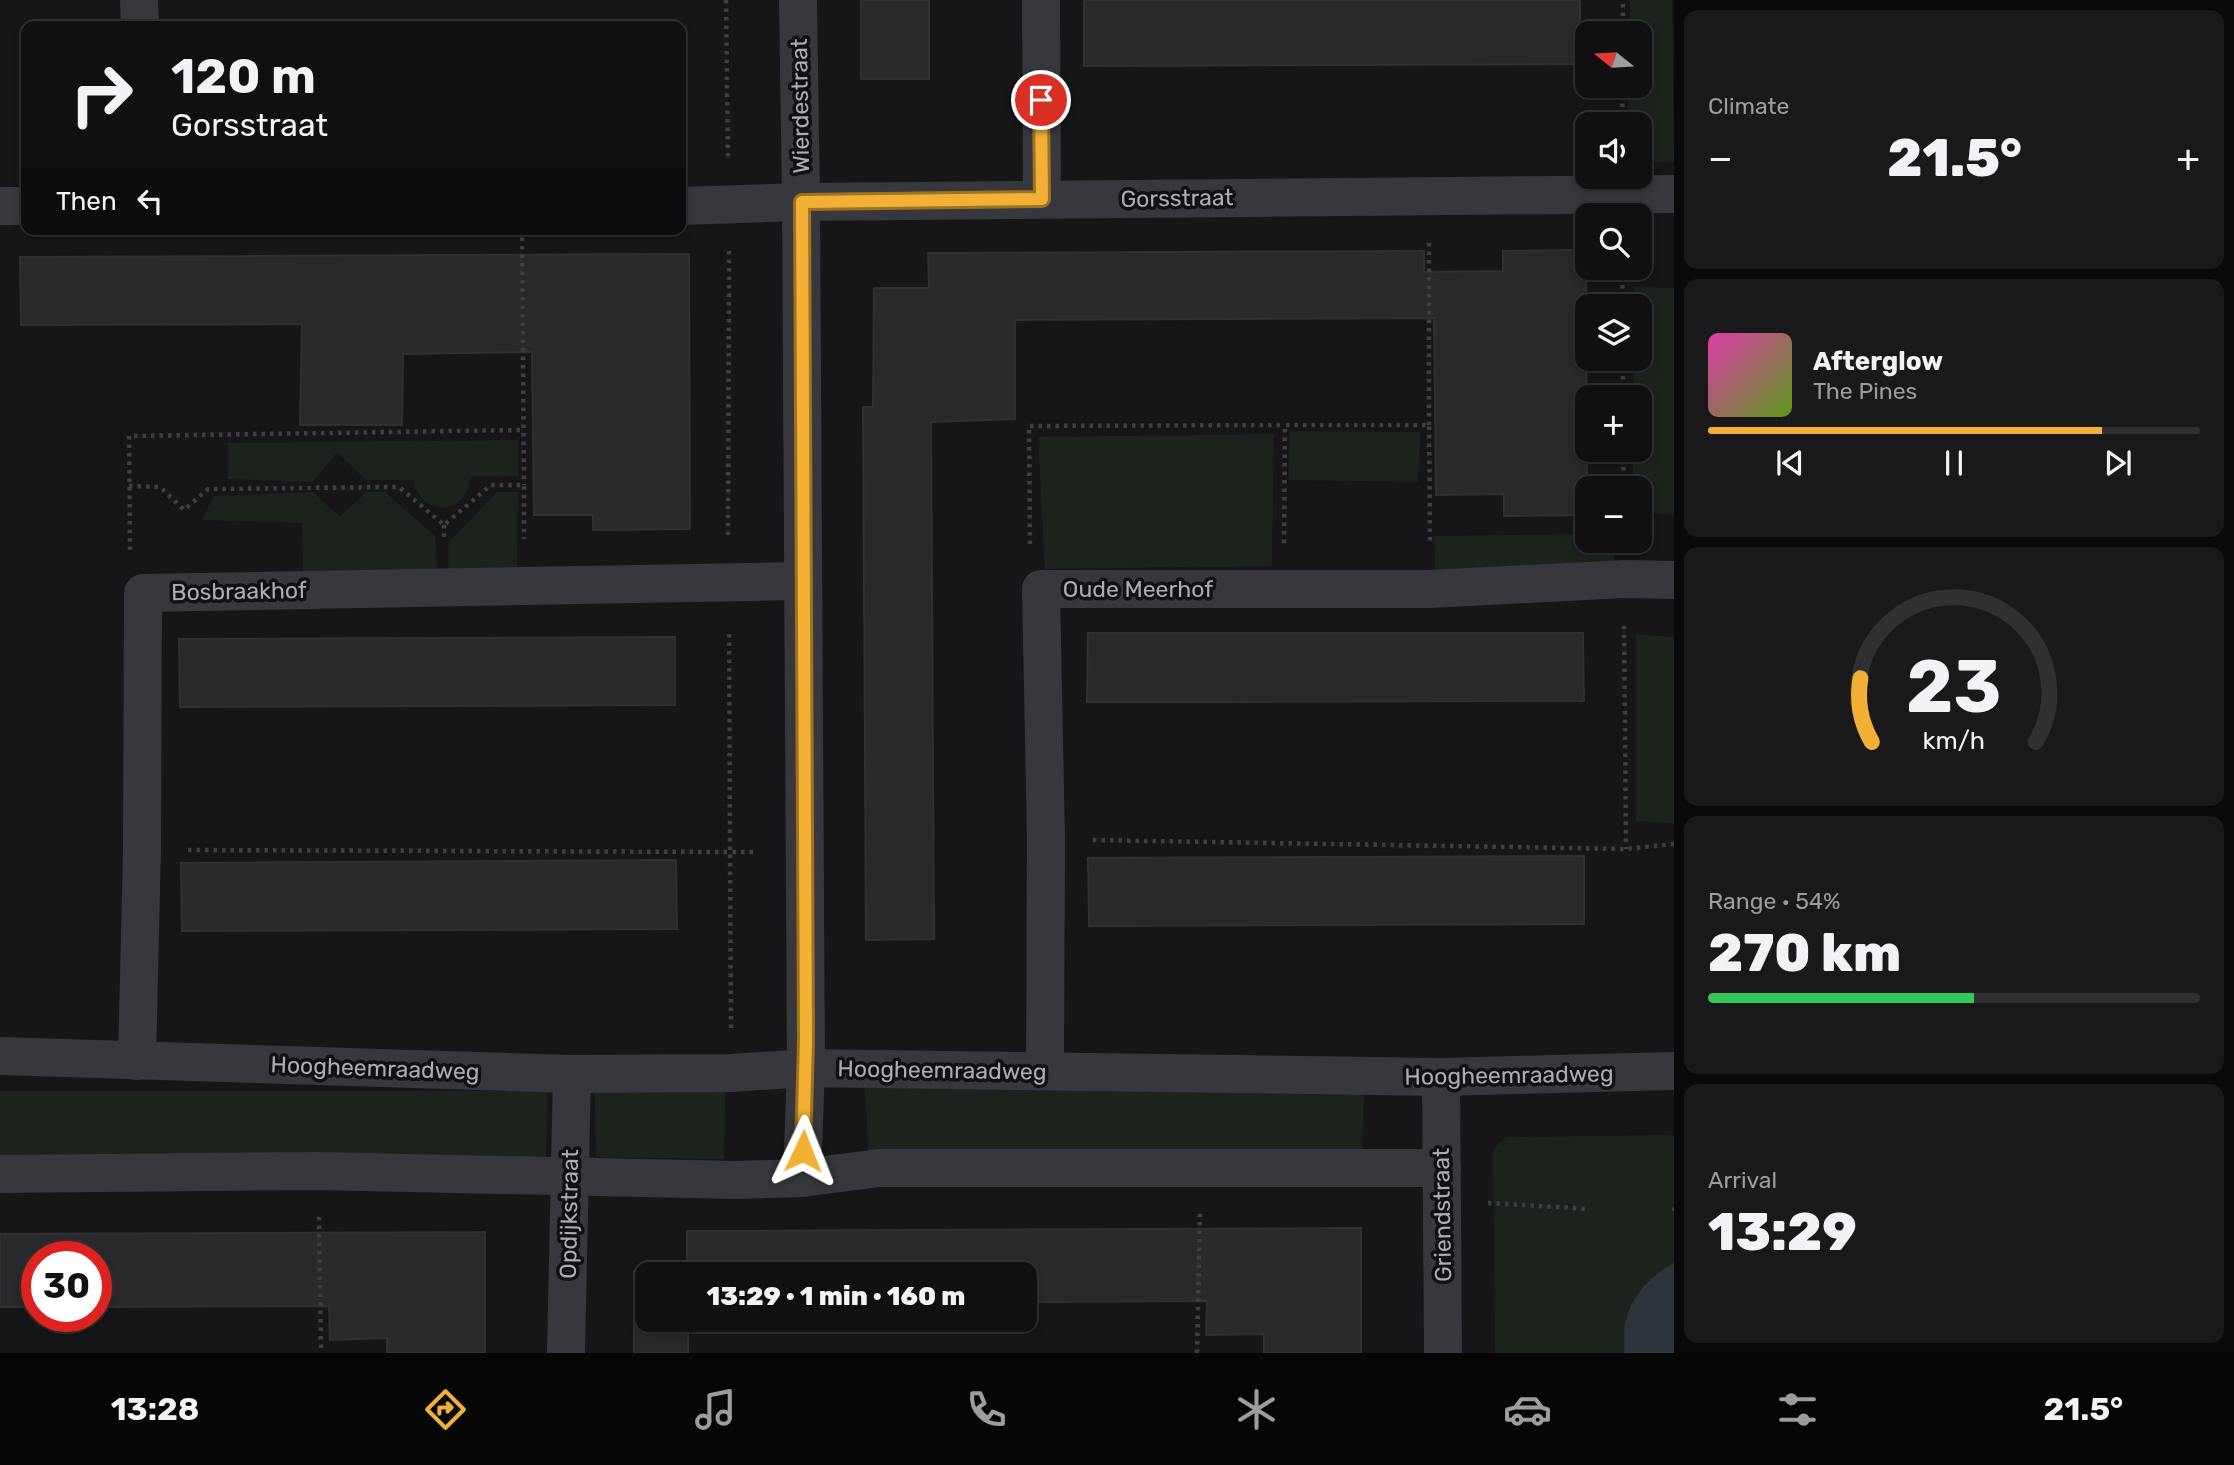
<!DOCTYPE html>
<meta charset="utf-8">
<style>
:root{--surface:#101012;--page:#19191b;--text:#f1f3f6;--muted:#9c9d9f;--line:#303032;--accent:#f2b134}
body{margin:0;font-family:Rubik,sans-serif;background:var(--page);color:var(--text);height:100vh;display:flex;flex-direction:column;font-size:26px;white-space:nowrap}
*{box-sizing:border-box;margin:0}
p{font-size:23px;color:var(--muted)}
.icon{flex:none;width:38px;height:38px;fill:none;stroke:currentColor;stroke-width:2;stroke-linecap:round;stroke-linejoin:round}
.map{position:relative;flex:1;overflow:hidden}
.sheet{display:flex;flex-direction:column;gap:10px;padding:10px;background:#09090a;width:560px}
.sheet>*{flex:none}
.guide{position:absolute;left:21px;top:21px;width:665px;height:214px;border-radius:14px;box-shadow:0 4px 10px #0003,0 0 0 2px var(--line);background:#101012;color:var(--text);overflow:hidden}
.needle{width:46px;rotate:288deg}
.controls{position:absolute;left:1575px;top:21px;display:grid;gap:14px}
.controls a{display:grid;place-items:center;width:77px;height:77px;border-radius:14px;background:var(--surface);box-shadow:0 4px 10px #0003,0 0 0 2px var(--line);font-size:35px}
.speed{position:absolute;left:21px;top:1241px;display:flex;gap:14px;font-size:35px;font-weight:700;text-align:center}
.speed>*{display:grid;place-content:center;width:91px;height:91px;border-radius:50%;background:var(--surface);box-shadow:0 4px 10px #0003,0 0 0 2px var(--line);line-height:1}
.speed .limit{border:10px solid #d22;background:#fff;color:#111}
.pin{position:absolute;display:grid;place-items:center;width:60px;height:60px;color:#fff;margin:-30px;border:4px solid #fff;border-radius:50%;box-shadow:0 2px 7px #0007}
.me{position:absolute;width:77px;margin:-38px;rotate:2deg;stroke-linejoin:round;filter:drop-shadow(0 0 5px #0008)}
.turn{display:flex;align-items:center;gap:24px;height:147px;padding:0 35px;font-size:32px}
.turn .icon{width:91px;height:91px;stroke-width:2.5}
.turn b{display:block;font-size:49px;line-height:60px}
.then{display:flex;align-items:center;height:66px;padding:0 35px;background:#0003;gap:14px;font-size:26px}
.big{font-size:52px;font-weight:800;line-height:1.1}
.sheet .tile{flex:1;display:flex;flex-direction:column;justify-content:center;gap:10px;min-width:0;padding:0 24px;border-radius:14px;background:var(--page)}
.sheet .dial{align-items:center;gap:0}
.dial svg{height:182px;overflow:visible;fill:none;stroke:var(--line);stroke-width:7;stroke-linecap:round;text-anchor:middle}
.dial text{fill:var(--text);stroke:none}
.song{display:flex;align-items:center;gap:21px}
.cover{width:84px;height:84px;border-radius:10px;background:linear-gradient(135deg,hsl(320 70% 55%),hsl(90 70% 35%))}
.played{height:7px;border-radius:4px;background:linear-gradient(90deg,var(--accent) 80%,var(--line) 80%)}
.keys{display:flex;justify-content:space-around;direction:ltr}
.heat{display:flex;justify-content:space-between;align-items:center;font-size:38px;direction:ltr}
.charge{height:10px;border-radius:5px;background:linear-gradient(90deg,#34c759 54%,var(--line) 0)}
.trip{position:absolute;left:635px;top:1262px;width:402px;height:70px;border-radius:14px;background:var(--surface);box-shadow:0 4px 10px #0003,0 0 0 2px var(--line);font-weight:800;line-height:70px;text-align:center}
.dock{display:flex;height:112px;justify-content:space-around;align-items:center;background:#060607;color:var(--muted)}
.dock .icon{width:49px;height:49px}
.dock .active{color:var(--accent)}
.dock b{font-size:32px;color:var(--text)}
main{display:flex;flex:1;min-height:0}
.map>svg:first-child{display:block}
.green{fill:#1c231d}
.water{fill:#2c353c}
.building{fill:#29292c;stroke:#303034;stroke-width:2}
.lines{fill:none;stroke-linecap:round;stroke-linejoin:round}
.path{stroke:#3d3f44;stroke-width:4.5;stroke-dasharray:3.5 5;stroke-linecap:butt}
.minor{stroke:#37383d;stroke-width:38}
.route-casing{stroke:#9d7322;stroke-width:18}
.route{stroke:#f2b134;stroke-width:12}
.labels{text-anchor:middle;stroke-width:7;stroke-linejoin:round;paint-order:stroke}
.street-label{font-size:23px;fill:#a8adb8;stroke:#111113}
</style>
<main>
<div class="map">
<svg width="1674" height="1353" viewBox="0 0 1674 1353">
<rect width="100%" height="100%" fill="#161618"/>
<g class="green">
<path d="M1630,0H1672L1674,162L1640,163V124H1628L1629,86H1640V33H1630Z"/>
<path d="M1634,287L1674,288V515L1640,512V488H1633V450H1640V397H1634V359H1640V306H1634Z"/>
<path d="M1290,431L1420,432L1418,482L1289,480Z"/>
<path d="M1274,434L1272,566L1045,569L1038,437Z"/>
<path d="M518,440V476L471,477C467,516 422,518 413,480H366L337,452L313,482L228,479V443Z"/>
<path d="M313,492L340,517L366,492H385L435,536L437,576L303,580L302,523L202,520L214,496Z"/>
<path d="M497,492H518L517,574L449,576V542Z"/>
<path d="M1587,534V541H1614V567L1435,570L1434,536Z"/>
<path d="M1636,634L1674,637V823L1636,821Z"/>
<path d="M1364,1087L1362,1154L869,1156L865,1088Z"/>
<path d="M725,1088L724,1159L596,1157L595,1091Z"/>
<path d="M0,1091H547L546,1162H0Z"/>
<path d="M1674,1135V1353H1495L1493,1150L1506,1137Z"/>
</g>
<path class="water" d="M1674,1263V1353H1624C1625,1343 1623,1330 1626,1320C1632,1295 1652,1274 1674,1263Z"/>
<g class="building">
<rect x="861" y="0" width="68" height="79"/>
<path d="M1084,0H1580V64L1084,66Z"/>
<path d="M1581,250V273H1586L1587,515L1504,516V494L1436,495L1434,318L1015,320V419L931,422L934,939L866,940L863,407H873L874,288H929L928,253L1424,251V272L1503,271V251Z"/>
<path d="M689,254L690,529L593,530V515H534L532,352L403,354L402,425H300L302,324L21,325L20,257Z"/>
<path d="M1088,633H1583L1584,701L1087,702Z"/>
<path d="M675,637V705L180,707L179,639Z"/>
<path d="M1584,856V924L1089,926L1088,858Z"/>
<path d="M676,860L677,929L182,931L181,863Z"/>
<path d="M1361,1228V1353H1264V1334L1206,1335L1207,1301L1026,1302V1274H648V1320H688V1353H634V1271H687V1231Z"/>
<path d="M485,1232V1353H387V1338L330,1340L329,1306L96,1307V1256H37V1307H0V1234Z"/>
</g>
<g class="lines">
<g class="path">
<path d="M726,0L728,157"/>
<path d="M1623,33V0"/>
<path d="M1622,124L1623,86"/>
<path d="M522,229L524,485"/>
<path d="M1622,268L1623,306"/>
<path d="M1623,359V397"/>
<path d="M1429,425V243"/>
<path d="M1623,450L1624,488"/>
<path d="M129,486L160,487L184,510L208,489L399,487L444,525L491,485H524V539"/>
<path d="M444,525V542"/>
<path d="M728,535L729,250"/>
<path d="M1284,543L1285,425H1429L1430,542"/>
<path d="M1030,544L1029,426L1285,425"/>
<path d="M130,550L129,436L522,430"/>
<path d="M1624,626L1626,849"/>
<path d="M1093,840L1626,849L1674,844"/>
<path d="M188,850L730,852L729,629"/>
<path d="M731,1028L730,852H758"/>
<path d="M1488,1203L1588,1209"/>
<path d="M1674,1211V1203"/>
<path d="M319,1217L321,1353"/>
<path d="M1197,1353L1200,1214"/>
</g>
<g class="minor">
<path d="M139,0L140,26"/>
<path d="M798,0L801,202L806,1068L802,1178"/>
<path d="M1041,0L1042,199"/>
<path d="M0,206H26"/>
<path d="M681,206L801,202L1674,194"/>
<path d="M0,1056L572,1074L731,1073L806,1068L1441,1077L1674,1071"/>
<path d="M137,1061L142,849L143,593L803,581"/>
<path d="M1045,1071L1046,839L1041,589H1430L1624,579L1674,580"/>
<path d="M1441,1077L1443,1353"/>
<path d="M0,1174L318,1171L734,1180L802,1178L879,1168H1442"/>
<path d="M566,1353L572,1074"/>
</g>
</g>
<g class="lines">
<defs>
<path id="route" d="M803,1151L806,1041L802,202L1042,199L1041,100"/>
</defs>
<use href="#route" class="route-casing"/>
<use href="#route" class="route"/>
</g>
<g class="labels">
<g class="street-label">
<text transform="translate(800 106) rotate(-91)" y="8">Wierdestraat</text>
<text transform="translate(1177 198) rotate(-1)" y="8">Gorsstraat</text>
<text x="1138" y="597">Oude Meerhof</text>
<text transform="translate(239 591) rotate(-1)" y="8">Bosbraakhof</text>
<text transform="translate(375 1068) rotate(2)" y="8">Hoogheemraadweg</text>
<text transform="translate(942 1070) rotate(1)" y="8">Hoogheemraadweg</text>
<text transform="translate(1509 1075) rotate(-1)" y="8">Hoogheemraadweg</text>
<text transform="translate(569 1214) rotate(-89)" y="8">Opdijkstraat</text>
<text transform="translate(1442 1215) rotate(-91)" y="8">Griendstraat</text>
</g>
</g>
</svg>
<div class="controls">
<a><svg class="needle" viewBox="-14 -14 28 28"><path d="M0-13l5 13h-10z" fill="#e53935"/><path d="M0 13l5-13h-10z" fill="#9c9d9f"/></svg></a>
<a><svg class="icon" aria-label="sound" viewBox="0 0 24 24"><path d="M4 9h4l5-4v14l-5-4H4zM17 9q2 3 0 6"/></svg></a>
<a><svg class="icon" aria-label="search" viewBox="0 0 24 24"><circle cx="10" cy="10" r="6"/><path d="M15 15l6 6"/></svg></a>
<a><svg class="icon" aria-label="layers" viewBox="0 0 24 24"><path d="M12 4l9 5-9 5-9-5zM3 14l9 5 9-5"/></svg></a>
<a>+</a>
<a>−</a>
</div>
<div class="speed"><div class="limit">30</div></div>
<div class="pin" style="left:1041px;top:100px;background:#d93025"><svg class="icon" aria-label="arrive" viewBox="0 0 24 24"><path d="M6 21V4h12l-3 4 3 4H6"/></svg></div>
<svg class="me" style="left:803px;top:1151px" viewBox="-20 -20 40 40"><path d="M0-17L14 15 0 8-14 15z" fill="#f2b134" stroke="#fff" stroke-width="4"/></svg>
<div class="trip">13:29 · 1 min · 160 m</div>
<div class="guide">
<div class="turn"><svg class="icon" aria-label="right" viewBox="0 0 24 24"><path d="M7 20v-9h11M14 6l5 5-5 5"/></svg><div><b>120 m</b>Gorsstraat</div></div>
<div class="then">Then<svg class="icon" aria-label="left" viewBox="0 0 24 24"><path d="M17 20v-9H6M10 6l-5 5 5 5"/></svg></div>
</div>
</div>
<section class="sheet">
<div class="tile"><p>Climate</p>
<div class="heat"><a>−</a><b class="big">21.5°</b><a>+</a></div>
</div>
<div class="tile">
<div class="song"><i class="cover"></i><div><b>Afterglow</b><p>The Pines</p></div></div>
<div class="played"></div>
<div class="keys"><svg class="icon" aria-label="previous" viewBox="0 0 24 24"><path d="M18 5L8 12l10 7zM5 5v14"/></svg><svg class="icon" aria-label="pause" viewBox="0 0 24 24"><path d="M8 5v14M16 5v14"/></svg><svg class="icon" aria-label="next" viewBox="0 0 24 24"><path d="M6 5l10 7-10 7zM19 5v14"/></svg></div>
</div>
<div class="tile dial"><svg viewBox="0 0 100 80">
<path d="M14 69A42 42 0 1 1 86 69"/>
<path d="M14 69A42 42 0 0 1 9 41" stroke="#f2b134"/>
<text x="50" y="56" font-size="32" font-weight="700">23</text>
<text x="50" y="72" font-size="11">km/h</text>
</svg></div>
<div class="tile"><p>Range · 54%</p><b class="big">270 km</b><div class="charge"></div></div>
<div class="tile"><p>Arrival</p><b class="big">13:29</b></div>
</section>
</main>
<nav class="dock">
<b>13:28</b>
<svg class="icon active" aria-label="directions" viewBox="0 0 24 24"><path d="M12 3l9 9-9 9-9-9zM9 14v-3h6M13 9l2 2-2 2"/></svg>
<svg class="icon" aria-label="music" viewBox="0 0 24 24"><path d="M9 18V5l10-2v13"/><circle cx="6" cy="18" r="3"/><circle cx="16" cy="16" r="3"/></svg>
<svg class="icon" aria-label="phone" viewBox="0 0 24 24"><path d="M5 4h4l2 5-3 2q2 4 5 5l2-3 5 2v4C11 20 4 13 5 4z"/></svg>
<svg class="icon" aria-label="climate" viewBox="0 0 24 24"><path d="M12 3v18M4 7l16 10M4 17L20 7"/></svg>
<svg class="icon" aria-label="car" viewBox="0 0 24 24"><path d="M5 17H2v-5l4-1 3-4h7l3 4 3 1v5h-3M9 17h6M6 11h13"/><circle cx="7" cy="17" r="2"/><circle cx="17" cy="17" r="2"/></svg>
<svg class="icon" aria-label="filters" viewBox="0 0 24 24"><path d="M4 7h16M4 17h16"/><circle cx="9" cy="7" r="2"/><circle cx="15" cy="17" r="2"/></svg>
<b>21.5°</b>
</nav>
